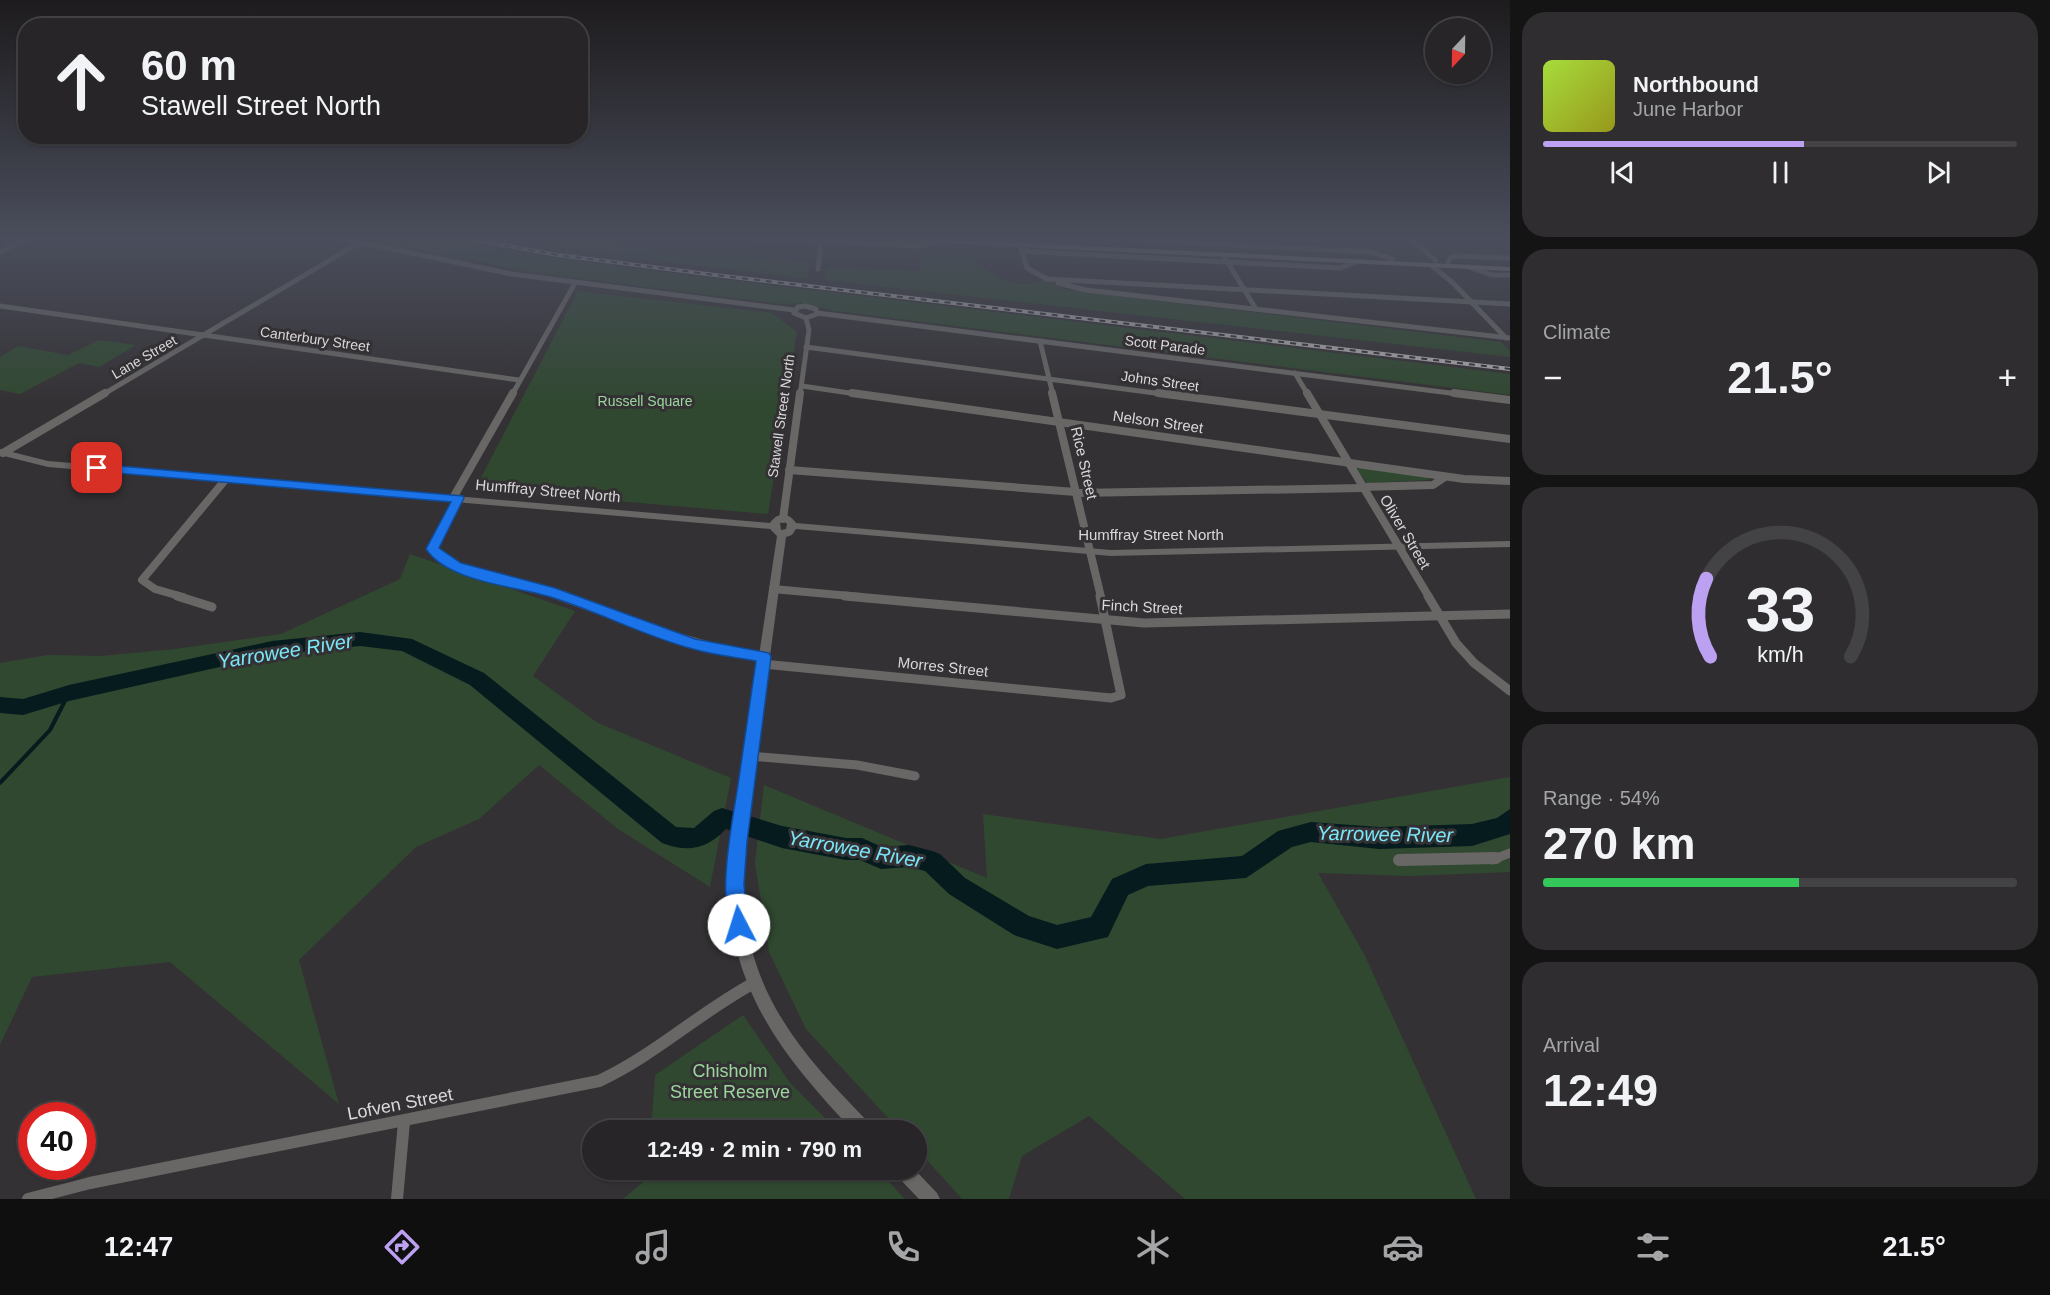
<!DOCTYPE html>
<meta charset="utf-8">
<style>
:root{--surface:#272527;--page:#2f2d2f;--text:#f1f3f6;--muted:#a4a5a7;--line:#434244;--accent:#bca0f2}
body{margin:0;font-family:Arial,sans-serif;background:var(--page);color:var(--text);height:100vh;display:flex;flex-direction:column;font-size:22px;white-space:nowrap}
*{box-sizing:border-box;margin:0}
p{font-size:20px;color:var(--muted)}
.icon{flex:none;width:33px;height:33px;fill:none;stroke:currentColor;stroke-width:2;stroke-linecap:round;stroke-linejoin:round}
.map{position:relative;flex:1;overflow:hidden}
.panel{display:flex;flex-direction:column;gap:12px;padding:12px;background:#151415;width:540px}
.panel>*{flex:none}
.top-card{position:absolute;left:18px;top:18px;width:570px;height:126px;border-radius:24px;box-shadow:0 2px 4px #0004,0 0 0 2px var(--line);background:#272527;color:var(--text);overflow:hidden}
.needle{width:39px;rotate:202deg}
.controls{position:absolute;left:1425px;top:18px;display:grid;gap:12px}
.controls a{display:grid;place-items:center;width:66px;height:66px;border-radius:50%;background:var(--surface);box-shadow:0 2px 4px #0004,0 0 0 2px var(--line);font-size:30px}
.speed{position:absolute;left:18px;top:1102px;display:flex;gap:12px;font-size:30px;font-weight:700;text-align:center}
.speed>*{display:grid;place-content:center;width:78px;height:78px;border-radius:50%;background:var(--surface);box-shadow:0 2px 4px #0004,0 0 0 2px var(--line);line-height:1}
.speed .limit{border:9px solid #d22;background:#fff;color:#111}
.pin{position:absolute;display:grid;place-items:center;width:51px;height:51px;color:#fff;margin:-26px;border-radius:12px;box-shadow:0 3px 9px #0006}
.me{position:absolute;width:66px;margin:-33px;rotate:355deg;stroke-linejoin:round;filter:drop-shadow(0 0 4px #0008)}
.turn{display:flex;align-items:center;gap:21px;height:126px;padding:0 24px;font-size:27px}
.turn .icon{width:78px;height:78px;stroke-width:2.5}
.turn b{display:block;font-size:42px;line-height:51px}
.big{font-size:45px;font-weight:700;line-height:1.1}
.panel .widget{flex:1;display:flex;flex-direction:column;justify-content:center;gap:9px;min-width:0;padding:0 21px;border-radius:24px;background:var(--page)}
.panel .dial{align-items:center;gap:0}
.dial svg{height:156px;overflow:visible;fill:none;stroke:var(--line);stroke-width:7;stroke-linecap:round;text-anchor:middle}
.dial text{fill:var(--text);stroke:none}
.song{display:flex;align-items:center;gap:18px}
.cover{width:72px;height:72px;border-radius:9px;background:linear-gradient(135deg,hsl(80 70% 55%),hsl(60 70% 35%))}
.played{height:6px;border-radius:3px;background:linear-gradient(90deg,var(--accent) 55%,var(--line) 55%)}
.keys{display:flex;justify-content:space-around;direction:ltr}
.heat{display:flex;justify-content:space-between;align-items:center;font-size:33px;direction:ltr}
.charge{height:9px;border-radius:4px;background:linear-gradient(90deg,#34c759 54%,var(--line) 0)}
.trip{position:absolute;left:582px;top:1120px;width:345px;height:60px;border-radius:30px;background:var(--surface);box-shadow:0 2px 4px #0004,0 0 0 2px var(--line);font-weight:700;line-height:60px;text-align:center}
.tabs{display:flex;height:96px;justify-content:space-around;align-items:center;background:#100f10;color:var(--muted)}
.tabs .icon{width:42px;height:42px}
.tabs .selected{color:var(--accent)}
.tabs b{font-size:27px;color:var(--text)}
main{display:flex;flex:1;min-height:0}
.map>svg:first-child{display:block}
.green{fill:#304830}
.lines{fill:none;stroke-linecap:round;stroke-linejoin:round}
.stream{stroke:#051b1e;stroke-width:4}
.river{fill:#051b1e;fill-rule:evenodd}
.minor-far3{stroke:#686765;stroke-width:5}
.minor-far2{stroke:#686765;stroke-width:8}
.minor-far1{stroke:#686765;stroke-width:9}
.minor{stroke:#686765;stroke-width:12}
.tertiary{fill:#686765;fill-rule:evenodd}
.secondary{fill:#858481;fill-rule:evenodd}
.rail-casing{stroke:#aeacae;stroke-width:4}
.rail{stroke:#343134;stroke-width:2;stroke-dasharray:6;stroke-linecap:butt}
.route{fill:#1a73e8;stroke:#114b97;stroke-width:1.5}
.labels{text-anchor:middle;stroke-width:6;stroke-linejoin:round;paint-order:stroke}
.far-street-label{font-size:14px;fill:#dad8da;stroke:#343134}
.far-park-label{font-size:14px;fill:#9bd79c;stroke:#343134}
.street-label{font-size:15px;fill:#dad8da;stroke:#343134}
.near-park-label{font-size:18px;fill:#9bd79c;stroke:#343134}
.near-street-label{font-size:18px;fill:#dad8da;stroke:#343134}
.near-water-label{font-size:20px;font-style:italic;fill:#7ae6f8;stroke:#343134}
</style>
<main>
<div class="map">
<svg width="1510" height="1199" viewBox="0 0 1510 1199">
<rect width="100%" height="100%" fill="#343134"/>
<g class="green">
<path d="M359,237H441L492,248L621,267L1510,374V395L835,311L802,303L783,304L534,273Z"/>
<path d="M495,237H573L659,250L811,263L807,279L635,258Z"/>
<path d="M920,250L956,252L1009,283L1028,284L1044,280L1066,289L1108,295L1501,342L1510,351V357L824,280L827,267L920,271Z"/>
<path d="M578,291L772,313L797,332L768,514L475,489Z"/>
<path d="M99,340L136,345L99,367L79,363L20,394L0,390V357L18,346L68,355Z"/>
<path d="M1360,467L1425,476L1430,480L1367,483L1357,470Z"/>
<path d="M410,554L575,611L533,676L598,723L731,778L710,887L618,829L539,765L479,819L416,847L299,960L339,1104L170,962L32,977L0,1045V663L48,655L101,656L175,649L281,634L400,579Z"/>
<path d="M1510,777V872L1409,876L1318,873L1365,956L1476,1199H1185L1089,1116L1022,1156L1009,1199H962L917,1149L916,1131H900L806,1029L769,952L755,863L764,785L987,878L983,814L1161,839Z"/>
<path d="M743,1015L790,1083L838,1131H651L655,1075Z"/>
<path d="M648,1170H878L905,1199H623L648,1178Z"/>
</g>
<g class="lines">
<path class="stream" d="M0,783L50,730L69,693"/>
<path class="river" d="M360,632L412,639L484,673L676,827L694,828L714,811L722,808L782,826L846,838H862L882,847L909,845L932,851L940,854L965,878L1029,916L1057,925L1091,917L1112,879L1146,864L1242,856L1278,831L1311,822L1379,827L1472,824L1497,818L1510,809V834L1472,846L1379,849L1311,842L1292,847L1246,878L1148,886L1128,895L1108,937L1057,949L1014,935L949,894L925,871L909,867L881,869L860,860H846L782,848L726,829C707,849 688,853 662,843L470,685L402,651L360,646L272,655L69,701L23,715L0,713V697L23,699L69,685L272,641Z"/>
<g class="minor-far3">
<path d="M334,237L512,274L794,310"/>
<path d="M735,237L919,246L936,241"/>
<path d="M1076,237L1371,252L1392,259"/>
<path d="M1409,237L1436,261"/>
<path d="M1020,245L1027,268L1047,279L1510,304"/>
<path d="M1021,251L1340,268L1356,262"/>
<path d="M0,252L29,237"/>
<path d="M1225,258L1256,309"/>
<path d="M1448,262L1451,257L1457,256L1510,258"/>
<path d="M1432,266L1452,282L1506,338"/>
<path d="M1469,267L1492,275H1510"/>
<path d="M818,269L821,242"/>
<path d="M1058,283L1086,290L1510,338"/>
<path d="M0,306L519,380"/>
<path d="M805,306L816,309L817,314L806,318L794,313L798,307Z"/>
<path d="M817,313L1466,395"/>
<path d="M1040,341L1053,395"/>
<path d="M806,347L1170,395"/>
<path d="M1295,373L1308,395"/>
<path d="M802,386L863,395"/>
<path d="M102,395L359,243"/>
<path d="M512,395L575,283"/>
<path d="M800,395L809,330L806,318"/>
</g>
<g class="minor-far2">
<path d="M852,393L1464,479L1510,481"/>
<path d="M1052,393L1101,597"/>
<path d="M1158,393L1510,439"/>
<path d="M1307,393L1429,597"/>
<path d="M1454,393L1510,400"/>
<path d="M3,453L105,393"/>
<path d="M789,470L1076,492"/>
<path d="M1362,487L1433,485L1445,477"/>
<path d="M1077,493L1363,488"/>
<path d="M453,498L513,393"/>
<path d="M458,498L432,547C453,580 528,584 564,597"/>
<path d="M783,519L800,393"/>
<path d="M773,589L861,597"/>
<path d="M183,597L155,589L142,580L226,479"/>
</g>
<g class="minor-far1">
<path d="M177,596L212,607"/>
<path d="M560,596C628,620 692,647 764,657"/>
<path d="M845,596L1144,623L1510,614"/>
<path d="M1428,596L1456,643L1474,663L1510,691"/>
<path d="M763,664L1111,698L1121,695L1100,596"/>
<path d="M750,756L857,765L915,776"/>
<path d="M1492,860L1510,853"/>
</g>
<g class="minor">
<path d="M1399,860L1496,858"/>
<path d="M28,1199L90,1183L599,1081C655,1055 700,1012 754,983"/>
<path d="M397,1199L404,1122"/>
</g>
<g class="tertiary">
<path d="M0,449L48,461L770,523C777,512 789,512 796,523L1111,550L1510,541V547L1111,556L796,529L792,535L786,537L745,842C744,873 742,904 748,934C765,1016 815,1067 871,1125L873,1131H853C798,1072 749,1016 733,934C728,904 730,872 731,842L777,536L770,529L48,467L0,455ZM784,521L787,524L786,529L781,530L780,523Z"/>
<path d="M894,1170H915L937,1193L940,1199H919L897,1176Z"/>
</g>
<path class="secondary" d="M855,237H910L1510,267V271L858,239Z"/>
<defs>
<path id="rail" d="M457,237L558,255L715,275L1510,369"/>
</defs>
<use href="#rail" class="rail-casing"/>
<use href="#rail" class="rail"/>
</g>
<linearGradient id="sky" x2="0" y2="1"><stop stop-color="#1d1b1d"/><stop offset="0.59" stop-color="#4a4e5c"/><stop offset="1" stop-color="#4a4e5c" stop-opacity="0"/></linearGradient>
<rect width="1510" height="405" fill="url(#sky)"/>
<path class="route" d="M97,464L463,496L464,498L439,548L461,563L555,588L695,639L769,653L771,657L747,842L744,884L748,925L745,932L739,935L732,932C717,896 732,823 738,785C744,744 750,703 756,661C735,657 713,655 693,649C643,636 596,610 547,596C512,586 447,581 426,549L451,502L93,471L91,468Z"/>
<g class="labels">
<g class="far-street-label">
<text transform="translate(315 339) rotate(8)" y="5">Canterbury Street</text>
<text transform="translate(1165 345) rotate(7)" y="5">Scott Parade</text>
<text transform="translate(144 357) rotate(-30)" y="5">Lane Street</text>
<text transform="translate(1160 381) rotate(8)" y="5">Johns Street</text>
<text transform="translate(781 416) rotate(-82)" y="5">Stawell Street North</text>
</g>
<g class="far-park-label">
<text x="645" y="406">Russell Square</text>
</g>
<g class="street-label">
<text transform="translate(1158 422) rotate(8)" y="5">Nelson Street</text>
<text transform="translate(1084 463) rotate(77)" y="5">Rice Street</text>
<text transform="translate(548 491) rotate(5)" y="5">Humffray Street North</text>
<text transform="translate(1405 532) rotate(59)" y="5">Oliver Street</text>
<text x="1151" y="540">Humffray Street North</text>
<text transform="translate(1142 607) rotate(3)" y="5">Finch Street</text>
<text transform="translate(943 667) rotate(6)" y="5">Morres Street</text>
</g>
<g class="near-park-label">
<text x="730" y="1077">Chisholm<tspan x="730" dy="21">Street Reserve</tspan></text>
</g>
<g class="near-street-label">
<text transform="translate(400 1104) rotate(-11)" y="6">Lofven Street</text>
</g>
<g class="near-water-label">
<text transform="translate(285 651) rotate(-9)" y="7">Yarrowee River</text>
<text transform="translate(1385 834) rotate(1)" y="7">Yarrowee River</text>
<text transform="translate(855 849) rotate(10)" y="7">Yarrowee River</text>
</g>
</g>
</svg>
<div class="controls">
<a><svg class="needle" viewBox="-14 -14 28 28"><path d="M0-13l5 13h-10z" fill="#e53935"/><path d="M0 13l5-13h-10z" fill="#a4a5a7"/></svg></a>
</div>
<div class="speed"><div class="limit">40</div></div>
<div class="pin" style="left:97px;top:468px;background:#d93025"><svg class="icon" aria-label="arrive" viewBox="0 0 24 24"><path d="M6 21V4h12l-3 4 3 4H6"/></svg></div>
<svg class="me" style="left:739px;top:925px" viewBox="-20 -20 40 40"><circle r="19" fill="#fff"/><path d="M0-13L10 11 0 6-10 11z" fill="#1a73e8"/></svg>
<div class="trip">12:49 · 2 min · 790 m</div>
<div class="top-card">
<div class="turn"><svg class="icon" aria-label="ahead" viewBox="0 0 24 24"><path d="M12 20V5M6 11l6-6 6 6"/></svg><div><b>60 m</b>Stawell Street North</div></div>
</div>
</div>
<section class="panel">
<div class="widget">
<div class="song"><i class="cover"></i><div><b>Northbound</b><p>June Harbor</p></div></div>
<div class="played"></div>
<div class="keys"><svg class="icon" aria-label="previous" viewBox="0 0 24 24"><path d="M18 5L8 12l10 7zM5 5v14"/></svg><svg class="icon" aria-label="pause" viewBox="0 0 24 24"><path d="M8 5v14M16 5v14"/></svg><svg class="icon" aria-label="next" viewBox="0 0 24 24"><path d="M6 5l10 7-10 7zM19 5v14"/></svg></div>
</div>
<div class="widget"><p>Climate</p>
<div class="heat"><a>−</a><b class="big">21.5°</b><a>+</a></div>
</div>
<div class="widget dial"><svg viewBox="0 0 100 80">
<path d="M14 69A42 42 0 1 1 86 69"/>
<path d="M14 69A42 42 0 0 1 12 29" stroke="#bca0f2"/>
<text x="50" y="56" font-size="32" font-weight="700">33</text>
<text x="50" y="72" font-size="11">km/h</text>
</svg></div>
<div class="widget"><p>Range · 54%</p><b class="big">270 km</b><div class="charge"></div></div>
<div class="widget"><p>Arrival</p><b class="big">12:49</b></div>
</section>
</main>
<nav class="tabs">
<b>12:47</b>
<svg class="icon selected" aria-label="directions" viewBox="0 0 24 24"><path d="M12 3l9 9-9 9-9-9zM9 14v-3h6M13 9l2 2-2 2"/></svg>
<svg class="icon" aria-label="music" viewBox="0 0 24 24"><path d="M9 18V5l10-2v13"/><circle cx="6" cy="18" r="3"/><circle cx="16" cy="16" r="3"/></svg>
<svg class="icon" aria-label="phone" viewBox="0 0 24 24"><path d="M5 4h4l2 5-3 2q2 4 5 5l2-3 5 2v4C11 20 4 13 5 4z"/></svg>
<svg class="icon" aria-label="climate" viewBox="0 0 24 24"><path d="M12 3v18M4 7l16 10M4 17L20 7"/></svg>
<svg class="icon" aria-label="car" viewBox="0 0 24 24"><path d="M5 17H2v-5l4-1 3-4h7l3 4 3 1v5h-3M9 17h6M6 11h13"/><circle cx="7" cy="17" r="2"/><circle cx="17" cy="17" r="2"/></svg>
<svg class="icon" aria-label="filters" viewBox="0 0 24 24"><path d="M4 7h16M4 17h16"/><circle cx="9" cy="7" r="2"/><circle cx="15" cy="17" r="2"/></svg>
<b>21.5°</b>
</nav>
